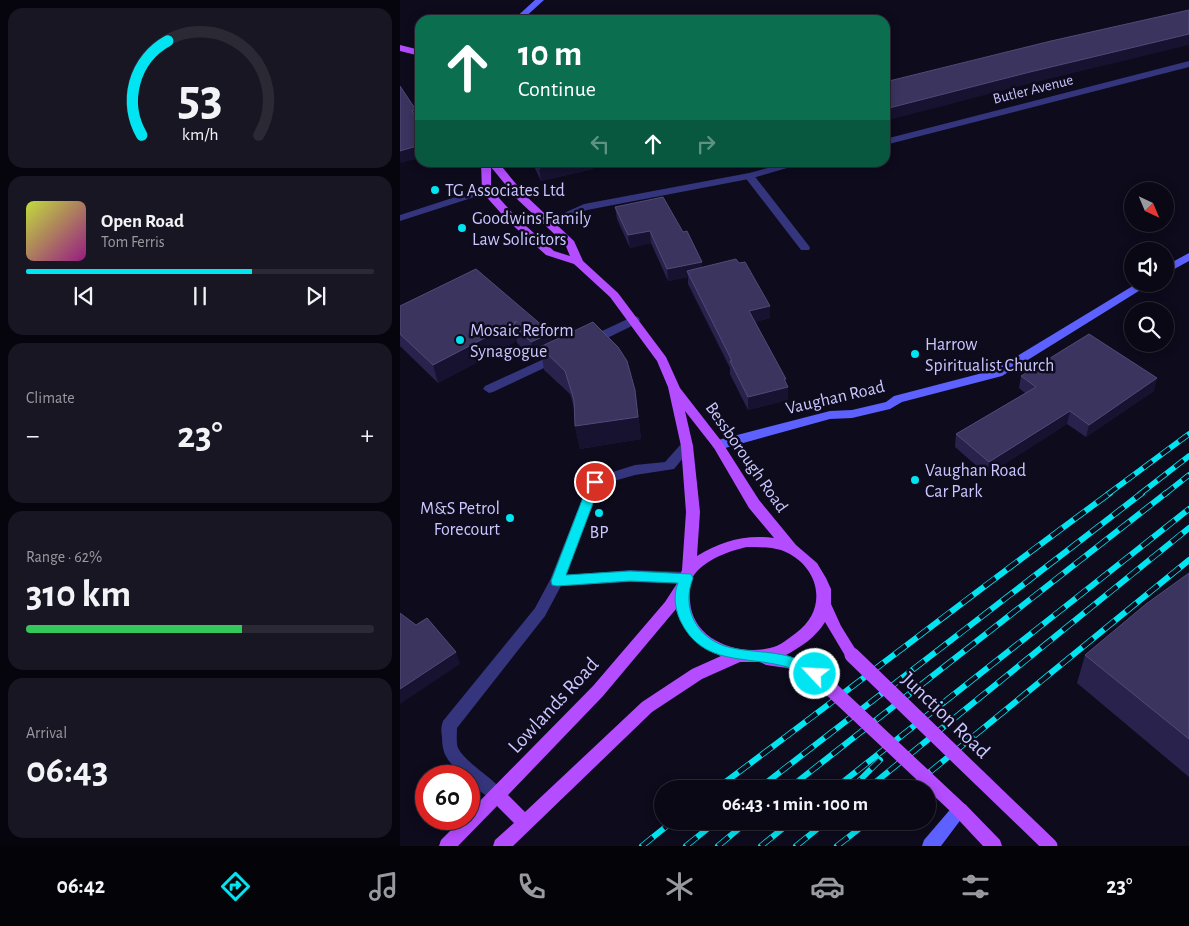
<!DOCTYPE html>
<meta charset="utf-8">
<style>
:root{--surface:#0a0815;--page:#181622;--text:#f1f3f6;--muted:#999aa0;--line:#2a2934;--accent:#00e5f1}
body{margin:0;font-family:"Alegreya Sans",sans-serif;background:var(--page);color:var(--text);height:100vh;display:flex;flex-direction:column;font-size:19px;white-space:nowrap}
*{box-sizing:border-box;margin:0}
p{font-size:16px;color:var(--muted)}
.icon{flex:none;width:28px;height:28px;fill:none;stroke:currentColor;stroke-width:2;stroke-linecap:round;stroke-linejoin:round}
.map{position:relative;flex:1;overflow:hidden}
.panel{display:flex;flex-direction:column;gap:8px;padding:8px;background:#06040c;width:400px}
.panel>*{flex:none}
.hud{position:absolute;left:15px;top:15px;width:475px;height:152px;border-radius:15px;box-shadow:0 2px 12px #0003,0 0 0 1px var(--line);background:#0b6e4f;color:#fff;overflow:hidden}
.needle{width:32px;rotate:136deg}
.controls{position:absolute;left:724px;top:182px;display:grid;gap:10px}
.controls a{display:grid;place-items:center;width:50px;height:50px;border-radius:50%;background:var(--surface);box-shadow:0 2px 12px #0003,0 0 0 1px var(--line);font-size:25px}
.speed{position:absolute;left:15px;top:765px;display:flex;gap:10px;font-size:25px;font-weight:700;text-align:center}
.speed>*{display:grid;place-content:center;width:65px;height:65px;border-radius:50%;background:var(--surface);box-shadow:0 2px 12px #0003,0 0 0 1px var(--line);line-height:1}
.speed .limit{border:8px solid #d22;background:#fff;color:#111}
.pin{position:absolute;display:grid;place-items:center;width:42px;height:42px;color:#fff;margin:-21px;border:2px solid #fff;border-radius:50%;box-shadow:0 1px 5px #0007}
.me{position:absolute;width:55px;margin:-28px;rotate:295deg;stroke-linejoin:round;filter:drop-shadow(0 0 4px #0008)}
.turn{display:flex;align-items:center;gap:18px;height:105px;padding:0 20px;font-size:22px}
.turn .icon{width:65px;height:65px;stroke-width:2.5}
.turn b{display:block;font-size:35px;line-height:42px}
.lanes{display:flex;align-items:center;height:48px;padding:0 20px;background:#0003;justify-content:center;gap:25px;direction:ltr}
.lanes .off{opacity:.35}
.big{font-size:38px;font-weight:600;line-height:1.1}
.panel .card{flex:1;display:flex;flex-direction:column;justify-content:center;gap:8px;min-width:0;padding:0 18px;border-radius:15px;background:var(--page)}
.panel .dial{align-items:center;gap:0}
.dial svg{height:130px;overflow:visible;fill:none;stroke:var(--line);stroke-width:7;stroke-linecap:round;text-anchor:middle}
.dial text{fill:var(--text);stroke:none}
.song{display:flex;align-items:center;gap:15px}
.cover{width:60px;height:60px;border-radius:8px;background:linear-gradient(135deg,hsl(70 70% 55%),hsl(310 70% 35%))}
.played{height:5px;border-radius:2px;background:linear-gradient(90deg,var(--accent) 65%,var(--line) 65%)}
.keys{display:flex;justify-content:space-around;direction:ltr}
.heat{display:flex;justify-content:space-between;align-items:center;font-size:28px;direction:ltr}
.charge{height:8px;border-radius:4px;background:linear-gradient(90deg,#34c759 62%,var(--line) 0)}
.trip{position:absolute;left:254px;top:780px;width:282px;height:50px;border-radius:25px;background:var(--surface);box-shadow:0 2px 12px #0003,0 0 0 1px var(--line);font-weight:600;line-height:50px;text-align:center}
.tab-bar{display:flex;height:80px;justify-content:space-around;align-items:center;background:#040308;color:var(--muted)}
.tab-bar .icon{width:35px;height:35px}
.tab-bar .active{color:var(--accent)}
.tab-bar b{font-size:22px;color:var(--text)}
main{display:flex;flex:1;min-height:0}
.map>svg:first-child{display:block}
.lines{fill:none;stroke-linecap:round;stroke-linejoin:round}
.lane{fill:#34357d;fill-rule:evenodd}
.street{fill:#34357d;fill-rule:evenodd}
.secondary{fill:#5d61ff;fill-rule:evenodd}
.primary{fill:#b44dff;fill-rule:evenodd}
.rail-far1-casing{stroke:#00e5f1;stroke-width:5.5}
.rail-casing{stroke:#00e5f1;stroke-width:6}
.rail-far1{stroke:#0d0b1c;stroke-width:4;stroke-dasharray:11;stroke-linecap:butt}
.rail{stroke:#0d0b1c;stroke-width:4.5;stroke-dasharray:14;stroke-linecap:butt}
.primary-bridge{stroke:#b44dff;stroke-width:15}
.wall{fill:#28224c}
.shaded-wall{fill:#161230}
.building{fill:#3a345f;stroke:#504b78}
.route{fill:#00e5f1;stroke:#00959d}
.poi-dot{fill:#00e5f1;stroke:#0d0b1c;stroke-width:2}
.labels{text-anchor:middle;stroke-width:5;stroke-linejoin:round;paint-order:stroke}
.far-street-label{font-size:15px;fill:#cac6ff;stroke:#0d0b1c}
.poi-label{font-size:18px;fill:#cac6ff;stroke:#0d0b1c;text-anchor:start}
.street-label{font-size:18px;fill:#cac6ff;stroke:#0d0b1c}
.near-street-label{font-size:21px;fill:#cac6ff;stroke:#0d0b1c}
</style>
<main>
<section class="panel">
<div class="card dial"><svg viewBox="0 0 100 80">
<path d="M14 69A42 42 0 1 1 86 69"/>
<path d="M14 69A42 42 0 0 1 30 11" stroke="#00e5f1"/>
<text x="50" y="56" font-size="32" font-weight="700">53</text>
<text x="50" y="72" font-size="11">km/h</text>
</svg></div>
<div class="card">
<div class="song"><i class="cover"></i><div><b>Open Road</b><p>Tom Ferris</p></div></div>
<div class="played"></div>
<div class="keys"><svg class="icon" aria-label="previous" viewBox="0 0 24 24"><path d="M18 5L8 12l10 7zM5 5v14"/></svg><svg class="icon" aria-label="pause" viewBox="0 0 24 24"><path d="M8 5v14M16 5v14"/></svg><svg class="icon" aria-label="next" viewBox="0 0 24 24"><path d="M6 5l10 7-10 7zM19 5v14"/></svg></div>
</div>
<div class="card"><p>Climate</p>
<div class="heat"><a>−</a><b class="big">23°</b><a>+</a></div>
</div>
<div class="card"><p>Range · 62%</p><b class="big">310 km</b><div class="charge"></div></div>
<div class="card"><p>Arrival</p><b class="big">06:43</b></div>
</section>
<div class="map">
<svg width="789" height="846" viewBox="0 0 789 846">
<rect width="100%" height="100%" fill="#0d0b1c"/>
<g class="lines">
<g class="lane">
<path d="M349,173L353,174L409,246L410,248L409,250H401L344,176Z"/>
<path d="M86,187L90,188V192L0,221V215Z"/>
<path d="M234,316L238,317L240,320L238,323L195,344L191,345L185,341L187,338Z"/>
<path d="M157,353L161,354L163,357L161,360L93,392L89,393L83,389L85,386Z"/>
<path d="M287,441L292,443L293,446L274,469L235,475L200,485L166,575L230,570L286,572L291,574L293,578L291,582L286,584L230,582L161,586L145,616L57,728C57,733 56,743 58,748C66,764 99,781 105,795L103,800L97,803L71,785L69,782V776H63C50,762 42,758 42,737C41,731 41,727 43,721L135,608L150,580L190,479L235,465L265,462L282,443Z"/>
</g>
<g class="street">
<path d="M789,61V67L485,145V139Z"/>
<path d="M390,162H408L349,179L187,210L149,225L144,222L184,204L349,173Z"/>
</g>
<g class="secondary">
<path d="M135,0H144L122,20H113Z"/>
<path d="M789,253V261L765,274V266Z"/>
<path d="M736,284H750L602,376L502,402L490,409L452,418L430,419L318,450L314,448L312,445L314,442L318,440L430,411L452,410L486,402L494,396L594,370Z"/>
<path d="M560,802L566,805L568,810L541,846H522L524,840L554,805Z"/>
</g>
<g class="primary">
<path d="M0,45L20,50V56L0,51Z"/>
<path d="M81,162H98L126,196L174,241L183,261L218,293L266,357L280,388L322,442L359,500L396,545L417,563L426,578L431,589V604L441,626L459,655L457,659L452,661L447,659L425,622C416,637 401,647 386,655L420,669L423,674L420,679L415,680L387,668L366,665L360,662H340L302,679L252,712L113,846H93L95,840L114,823L97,806L58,846H39L41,840L62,819H69V812L193,686L265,602L276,585L282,570L286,512L281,446L268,387L257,361L210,297L174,264L146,255L108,221L82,192ZM91,167L118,200L165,244L170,256L154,251L116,217L91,189ZM285,411L314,448L349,508L374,538C346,534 321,541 297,556L300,512L293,446ZM347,547C358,547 370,547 381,550C419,564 430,608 396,633C388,639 380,646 370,648C336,656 292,639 290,601C289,592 289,582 294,575C306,559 329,551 347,547ZM276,609C283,633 298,647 321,656L292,669L242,702L125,812L108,795L203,696Z"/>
<path d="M560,802L566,805L600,840L602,846H583L554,815L552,810L554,805Z"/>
</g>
<defs>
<g id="rail-far1">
<path d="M708,494L789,434"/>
<path d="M740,494L789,456"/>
<path d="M765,494L789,475"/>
</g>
<g id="rail">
<path d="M316,789C448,691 577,590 710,493"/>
<path d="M358,789L742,493"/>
<path d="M388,789L766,493"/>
<path d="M434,789L789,509"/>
<path d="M451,789L480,760"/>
<path d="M467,789L789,528"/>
<path d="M509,789L789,560"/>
<path d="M242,846L273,821"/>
<path d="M286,846L317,821"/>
<path d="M318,846L348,821"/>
<path d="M361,846L392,821"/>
<path d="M396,846L427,821"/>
<path d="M437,846L469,821"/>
</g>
</defs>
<use href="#rail-far1" class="rail-far1-casing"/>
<use href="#rail" class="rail-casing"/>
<use href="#rail-far1" class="rail-far1"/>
<use href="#rail" class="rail"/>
<g class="primary-bridge">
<path d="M452,655L650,846"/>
<path d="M415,674L560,810"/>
</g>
</g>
<g class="wall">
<path d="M132,162H192L193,169L141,181Z"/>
<path d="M215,207L283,232L302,262V268L370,318L355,322L386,384L388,400L348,410L330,374V368L288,284V277L268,281L251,243L230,248L217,219Z"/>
<path d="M76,269L153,341L238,413L241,439L180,449L175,426V411L170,394L144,370L142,357L135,360L117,343V341L38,383L0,346V306Z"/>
<path d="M621,376L754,391L686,437L667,424L587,475L555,447L556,434L625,393L619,388Z"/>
<path d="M789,573V777L677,683L685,655Z"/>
</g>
<g class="shaded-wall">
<path d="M789,34V45L628,84L485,121V109L630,72Z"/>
<path d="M16,110L19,122L12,111Z"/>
<path d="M20,145V158L1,163L0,160V151Z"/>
<path d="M162,162H192L193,169L141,181L139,168Z"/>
<path d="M250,231L251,243L230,248L228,235Z"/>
<path d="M302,262V274L287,271L288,277L268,281L267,269Z"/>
<path d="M370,306V318L350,323L349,311Z"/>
<path d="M117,321L113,325L117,341L38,383L33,365Z"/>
<path d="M151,333L155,351L140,347L142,357L135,360L131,342Z"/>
<path d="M757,378L754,391L686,437L689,425Z"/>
<path d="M384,379H386V387H388V400L348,410V397Z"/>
<path d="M235,390L241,439L180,449L175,426Z"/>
<path d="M670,411L667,424L587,475L589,462Z"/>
<path d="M56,652L60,664L0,704V689Z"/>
</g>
<g class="building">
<path d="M789,10V34L630,72L485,109V82L651,41Z"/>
<path d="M0,86L16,110L12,111L20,122V145L0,151Z"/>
<path d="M136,162H162L139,168Z"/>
<path d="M263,197L283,232L287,231L302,262L267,269L250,231L228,235L215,207Z"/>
<path d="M336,259L339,263L345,262L370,306L349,311L386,379H384L388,387L348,397L330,361H332L287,271Z"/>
<path d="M76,269L151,333L131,342L113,325L117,321L33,365L0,334V306Z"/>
<path d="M193,322L218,347L227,361L235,390L238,417L175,426L174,400L165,371L140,347Z"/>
<path d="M689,334L757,378L689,425L670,411L589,462L556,434L636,387L621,376Z"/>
<path d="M789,573V739L685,655L746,604Z"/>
<path d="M0,613L16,625L27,618L56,652L0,689Z"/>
</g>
<path class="route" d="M195,478L201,482L166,575L230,571L291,574L293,578C281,608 296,638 328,647C347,652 369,651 388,656C399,659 410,665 420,670L422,674L420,678L415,680C406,676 397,670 387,667C346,655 302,667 280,620C275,608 273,595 278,583L230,581L157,586L152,585L151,581L189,482Z"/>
<g class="poi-dot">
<circle cx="35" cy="190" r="5"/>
<circle cx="62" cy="228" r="5"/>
<circle cx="60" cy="340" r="5"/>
<circle cx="515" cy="354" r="5"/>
<circle cx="515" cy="480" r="5"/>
<circle cx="199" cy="513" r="5"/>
<circle cx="110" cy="518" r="5"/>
</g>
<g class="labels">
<g class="far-street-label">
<text transform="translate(633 89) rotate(-14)" y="5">Butler Avenue</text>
</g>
<g class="poi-label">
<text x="45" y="196">TG Associates Ltd</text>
<text x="72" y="224">Goodwins Family<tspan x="72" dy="21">Law Solicitors</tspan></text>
<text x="70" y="336">Mosaic Reform<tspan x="70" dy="21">Synagogue</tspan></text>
<text x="525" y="350">Harrow<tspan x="525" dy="21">Spiritualist Church</tspan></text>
<text x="525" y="476">Vaughan Road<tspan x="525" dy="21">Car Park</tspan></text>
<text x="100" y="514" text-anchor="end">M&amp;S Petrol<tspan x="100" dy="21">Forecourt</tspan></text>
<text x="199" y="538" text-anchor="middle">BP</text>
</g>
<g class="street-label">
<text transform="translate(435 397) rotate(-13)" y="6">Vaughan Road</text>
<text transform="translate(347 457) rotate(55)" y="6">Bessborough Road</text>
</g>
<g class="near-street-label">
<text transform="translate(153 705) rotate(-47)" y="7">Lowlands Road</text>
<text transform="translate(546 715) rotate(44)" y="7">Junction Road</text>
</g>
</g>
</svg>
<div class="controls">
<a><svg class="needle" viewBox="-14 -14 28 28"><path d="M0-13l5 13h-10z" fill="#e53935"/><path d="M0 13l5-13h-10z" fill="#999aa0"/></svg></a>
<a><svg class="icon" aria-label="sound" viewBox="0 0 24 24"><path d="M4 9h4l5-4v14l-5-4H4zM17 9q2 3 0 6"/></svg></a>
<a><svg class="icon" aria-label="search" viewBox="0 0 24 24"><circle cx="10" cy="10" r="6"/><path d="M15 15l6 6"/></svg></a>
</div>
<div class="speed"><div class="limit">60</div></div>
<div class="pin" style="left:195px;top:482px;background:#d93025"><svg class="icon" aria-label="arrive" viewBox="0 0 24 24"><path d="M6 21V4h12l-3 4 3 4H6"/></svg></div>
<svg class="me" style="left:415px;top:674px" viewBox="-20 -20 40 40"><circle r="17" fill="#00e5f1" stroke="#fff" stroke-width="3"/><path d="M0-11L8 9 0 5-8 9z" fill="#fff"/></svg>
<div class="trip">06:43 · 1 min · 100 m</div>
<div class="hud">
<div class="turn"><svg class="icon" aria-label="ahead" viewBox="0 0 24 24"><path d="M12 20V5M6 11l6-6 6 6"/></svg><div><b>10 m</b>Continue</div></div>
<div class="lanes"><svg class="icon off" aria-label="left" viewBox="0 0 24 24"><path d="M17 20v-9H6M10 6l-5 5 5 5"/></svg><svg class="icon" aria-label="ahead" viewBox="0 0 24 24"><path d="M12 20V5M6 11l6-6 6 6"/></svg><svg class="icon off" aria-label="right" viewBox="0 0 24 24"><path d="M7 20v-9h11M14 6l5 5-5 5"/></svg></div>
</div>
</div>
</main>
<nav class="tab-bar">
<b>06:42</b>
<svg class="icon active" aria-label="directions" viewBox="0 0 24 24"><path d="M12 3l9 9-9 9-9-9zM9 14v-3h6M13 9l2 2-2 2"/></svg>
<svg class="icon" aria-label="music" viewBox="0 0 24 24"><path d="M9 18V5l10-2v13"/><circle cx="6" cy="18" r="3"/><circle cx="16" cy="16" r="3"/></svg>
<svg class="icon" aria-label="phone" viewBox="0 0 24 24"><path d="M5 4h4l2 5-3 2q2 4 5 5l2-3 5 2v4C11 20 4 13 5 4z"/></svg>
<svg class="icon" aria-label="climate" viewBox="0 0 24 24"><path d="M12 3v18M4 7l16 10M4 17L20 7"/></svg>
<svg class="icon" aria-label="car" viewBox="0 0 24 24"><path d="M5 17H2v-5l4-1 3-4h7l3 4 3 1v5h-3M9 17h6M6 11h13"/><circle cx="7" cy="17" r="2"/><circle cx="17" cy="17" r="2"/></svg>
<svg class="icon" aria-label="filters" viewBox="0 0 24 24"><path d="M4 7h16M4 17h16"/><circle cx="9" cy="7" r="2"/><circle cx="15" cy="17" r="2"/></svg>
<b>23°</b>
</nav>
